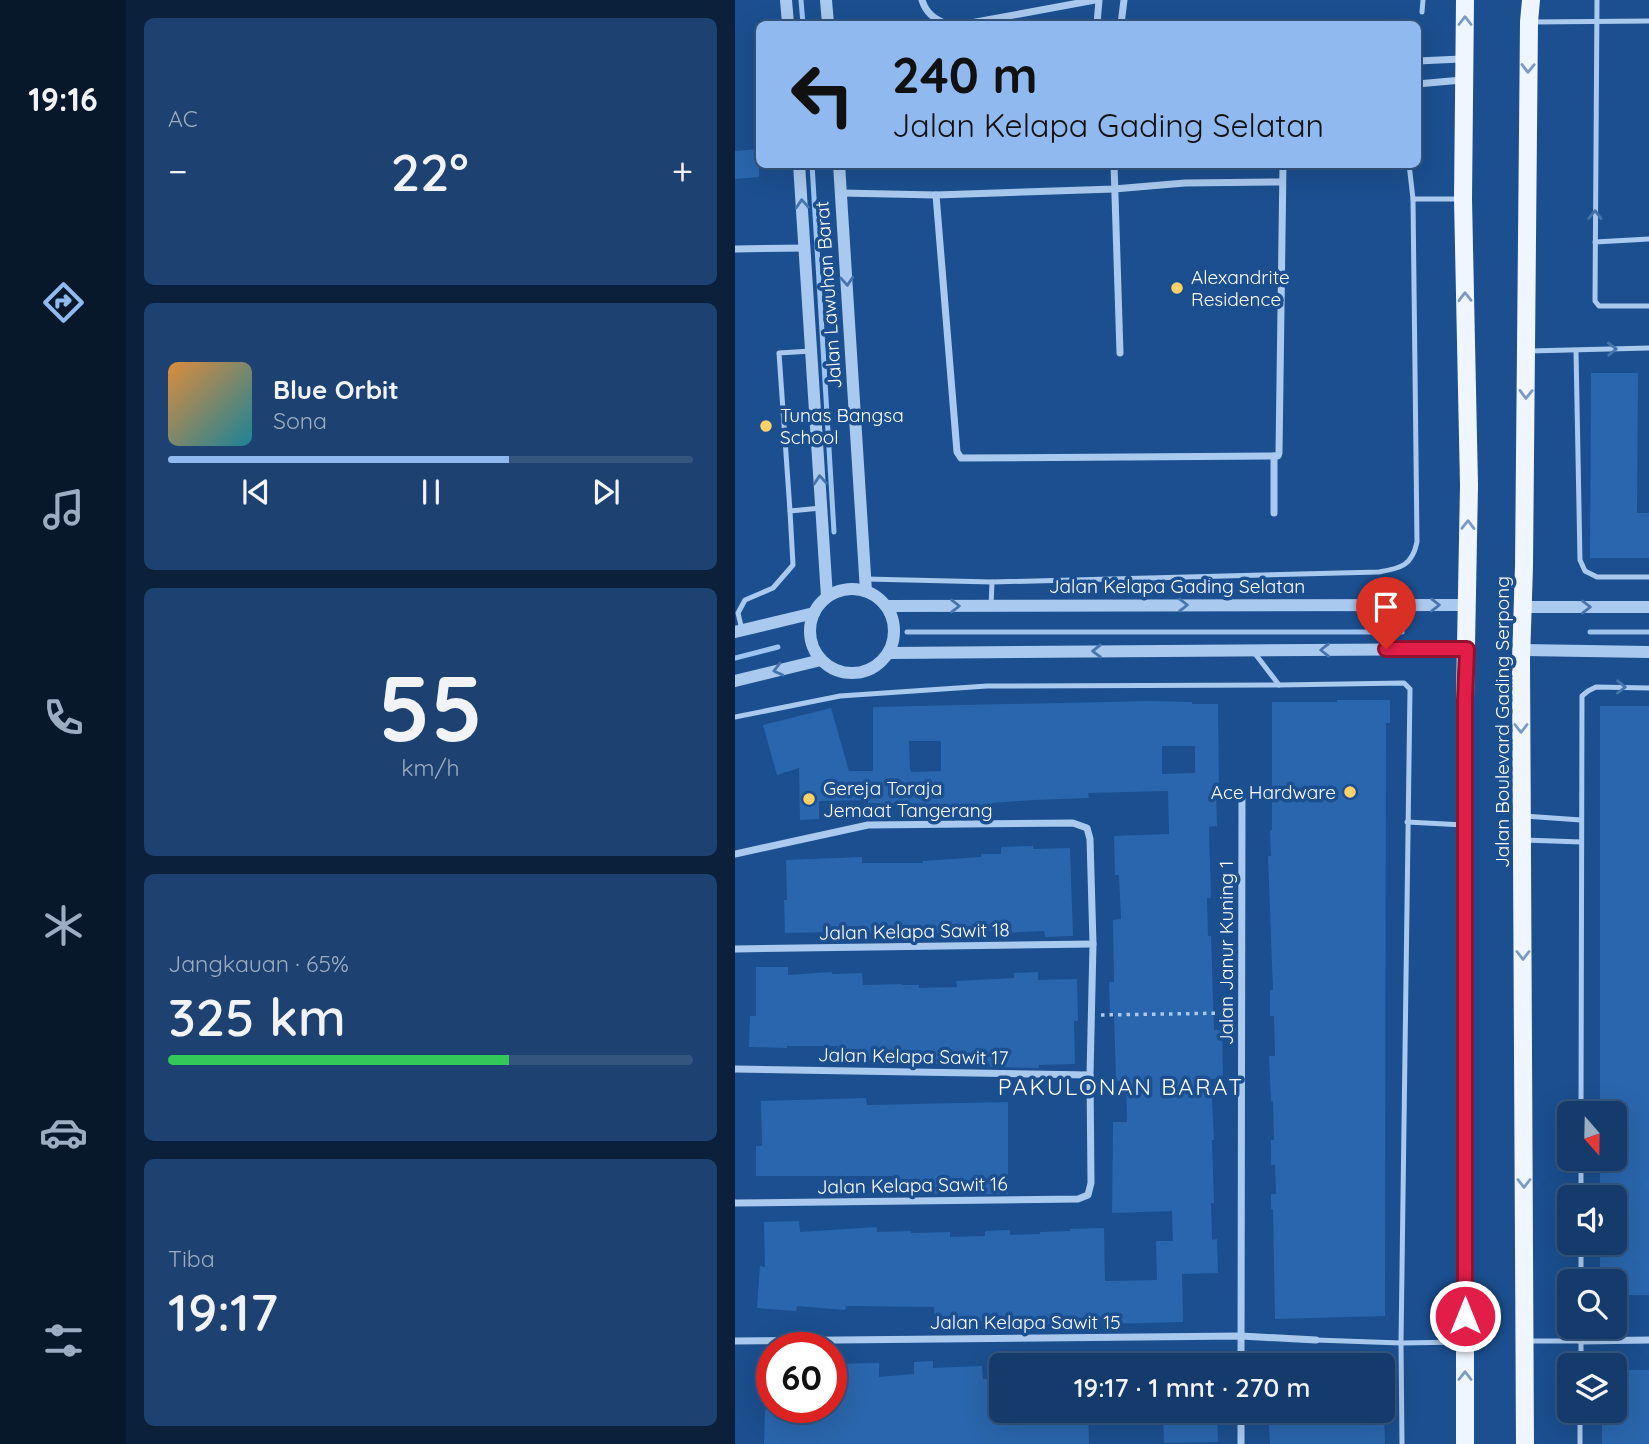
<!DOCTYPE html>
<html lang="id">
<meta charset="utf-8">
<style>
:root{--surface:#143b6b;--page:#1d4271;--text:#f1f3f6;--muted:#9dadc1;--line:#33557e;--accent:#90b9f0}
body{margin:0;font-family:Quicksand,sans-serif;background:var(--page);color:var(--text);height:100vh;display:flex;flex-direction:column;font-size:26px;white-space:nowrap}
*{box-sizing:border-box;margin:0}
p{font-size:23px;color:var(--muted)}
.icon{flex:none;width:38px;height:38px;fill:none;stroke:currentColor;stroke-width:2;stroke-linecap:round;stroke-linejoin:round}
.map{position:relative;flex:1;overflow:hidden}
.side{display:flex;flex-direction:column;gap:18px;padding:18px;background:#0b203b;width:609px}
.side>*{flex:none}
.hud{position:absolute;left:21px;top:21px;width:665px;height:147px;border-radius:10px;box-shadow:0 7px 28px #0002,0 0 0 2px var(--line);background:#90b9f0;color:#111;overflow:hidden}
.needle{width:46px;rotate:160deg}
.controls{position:absolute;left:822px;top:1101px;display:grid;gap:14px}
.controls a{display:grid;place-items:center;width:70px;height:70px;border-radius:10px;background:var(--surface);box-shadow:0 7px 28px #0002,0 0 0 2px var(--line);font-size:35px}
.speed{position:absolute;left:21px;top:1332px;display:flex;gap:14px;font-size:35px;font-weight:700;text-align:center}
.speed>*{display:grid;place-content:center;width:91px;height:91px;border-radius:50%;background:var(--surface);box-shadow:0 7px 28px #0002,0 0 0 2px var(--line);line-height:1}
.speed .limit{border:10px solid #d22;background:#fff;color:#111}
.pin{position:absolute;display:grid;place-items:center;width:60px;height:60px;color:#fff;margin:-72px -30px;border-radius:50% 50% 50% 0;rotate:-45deg;box-shadow:0 0 7px #0007}
.pin .icon{rotate:45deg}
.me{position:absolute;width:77px;margin:-38px;rotate:0deg;stroke-linejoin:round;filter:drop-shadow(0 0 5px #0008)}
.turn{display:flex;align-items:center;gap:24px;height:147px;padding:0 21px;font-size:32px}
.turn .icon{width:91px;height:91px;stroke-width:2.5}
.turn b{display:block;font-size:49px;line-height:60px}
.big{font-size:52px;font-weight:600;line-height:1.1}
.side .tile{flex:1;display:flex;flex-direction:column;justify-content:center;gap:10px;min-width:0;padding:0 24px;border-radius:10px;background:var(--page)}
.side .dial{align-items:center;gap:0}
.dial b{font-size:91px;line-height:1}
.song{display:flex;align-items:center;gap:21px}
.cover{width:84px;height:84px;border-radius:10px;background:linear-gradient(135deg,hsl(30 70% 55%),hsl(190 70% 35%))}
.played{height:7px;border-radius:4px;background:linear-gradient(90deg,var(--accent) 65%,var(--line) 65%)}
.keys{display:flex;justify-content:space-around;direction:ltr}
.heat{display:flex;justify-content:space-between;align-items:center;font-size:38px;direction:ltr}
.charge{height:10px;border-radius:5px;background:linear-gradient(90deg,#34c759 65%,var(--line) 0)}
.trip{position:absolute;left:254px;top:1353px;width:406px;height:70px;border-radius:10px;background:var(--surface);box-shadow:0 7px 28px #0002,0 0 0 2px var(--line);font-weight:600;line-height:70px;text-align:center}
main{display:flex;flex:1;min-height:0}
.tab-bar{display:flex;flex-direction:column;width:126px;justify-content:space-around;align-items:center;background:#08182b;color:var(--muted)}
.tab-bar .icon{width:49px;height:49px}
.tab-bar .on{color:var(--accent)}
.tab-bar b{font-size:32px;color:var(--text)}
.map>svg:first-child{display:block}
.lines{fill:none;stroke-linecap:round;stroke-linejoin:round}
.stream{stroke:#9cc4f0;stroke-width:5}
.building{fill:#2a66ad;fill-rule:evenodd}
.path{stroke:#a9c9ee;stroke-width:3.5;stroke-dasharray:3.5 5;stroke-linecap:butt}
.service{stroke:#a9c9ee;stroke-width:5}
.minor{stroke:#a9c9ee;stroke-width:7}
.tertiary{stroke:#a9c9ee;stroke-width:12}
.primary{stroke:#f0f6ff;stroke-width:18}
.oneway{stroke:#7b9ac1}
.oneway2{stroke:#4674ac}
.route-casing{stroke:#92132f;stroke-width:18}
.route{stroke:#e11d48;stroke-width:12}
.poi-dot{fill:#ffd166;stroke:#1b4f8f;stroke-width:2.5}
.labels{text-anchor:middle;stroke-width:7;stroke-linejoin:round;paint-order:stroke}
.poi-label{font-size:19px;fill:#fff;stroke:#1b4f8f;text-anchor:start}
.street-label{font-size:19px;fill:#fff;stroke:#1b4f8f}
.quarter-label{font-size:23px;letter-spacing:2px;fill:#fff;stroke:#1b4f8f}
</style>
<main>
<nav class="tab-bar">
<b>19:16</b>
<svg class="icon on" aria-label="directions" viewBox="0 0 24 24"><path d="M12 3l9 9-9 9-9-9zM9 14v-3h6M13 9l2 2-2 2"/></svg>
<svg class="icon" aria-label="music" viewBox="0 0 24 24"><path d="M9 18V5l10-2v13"/><circle cx="6" cy="18" r="3"/><circle cx="16" cy="16" r="3"/></svg>
<svg class="icon" aria-label="phone" viewBox="0 0 24 24"><path d="M5 4h4l2 5-3 2q2 4 5 5l2-3 5 2v4C11 20 4 13 5 4z"/></svg>
<svg class="icon" aria-label="climate" viewBox="0 0 24 24"><path d="M12 3v18M4 7l16 10M4 17L20 7"/></svg>
<svg class="icon" aria-label="car" viewBox="0 0 24 24"><path d="M5 17H2v-5l4-1 3-4h7l3 4 3 1v5h-3M9 17h6M6 11h13"/><circle cx="7" cy="17" r="2"/><circle cx="17" cy="17" r="2"/></svg>
<svg class="icon" aria-label="filters" viewBox="0 0 24 24"><path d="M4 7h16M4 17h16"/><circle cx="9" cy="7" r="2"/><circle cx="15" cy="17" r="2"/></svg>
</nav>
<section class="side">
<div class="tile"><p>AC</p>
<div class="heat"><a>−</a><b class="big">22°</b><a>+</a></div>
</div>
<div class="tile">
<div class="song"><i class="cover"></i><div><b>Blue Orbit</b><p>Sona</p></div></div>
<div class="played"></div>
<div class="keys"><svg class="icon" aria-label="previous" viewBox="0 0 24 24"><path d="M18 5L8 12l10 7zM5 5v14"/></svg><svg class="icon" aria-label="pause" viewBox="0 0 24 24"><path d="M8 5v14M16 5v14"/></svg><svg class="icon" aria-label="next" viewBox="0 0 24 24"><path d="M6 5l10 7-10 7zM19 5v14"/></svg></div>
</div>
<div class="tile dial"><b>55</b><p>km/h</p></div>
<div class="tile"><p>Jangkauan · 65%</p><b class="big">325 km</b><div class="charge"></div></div>
<div class="tile"><p>Tiba</p><b class="big">19:17</b></div>
</section>
<div class="map">
<svg width="914" height="1444" viewBox="0 0 914 1444">
<rect width="100%" height="100%" fill="#1b4f8f"/>
<g class="lines">
<g class="stream">
<path d="M66,0L68,24"/>
<path d="M77,164L99,532"/>
<path d="M172,632H667"/>
<path d="M855,632H914"/>
<path d="M0,658L43,647"/>
</g>
</g>
<g class="building">
<path d="M24,149V177L0,179V151Z"/>
<path d="M856,373H903L902,513H914V558H855Z"/>
<path d="M602,700H655V723H651L650,1316L540,1319L538,1209H536V1194H541L540,1165H536V1140H539L538,1101H536L534,1056H540L539,1016H535V990H538L533,856H536L535,830H537V702H602Z"/>
<path d="M415,701L457,702V704H483L484,795H481L482,826L474,827L476,898H472L473,936H476L479,1030H487L488,1078L476,1079L479,1140H477L479,1203H476L477,1240L482,1239L483,1273L447,1274L448,1322L368,1324V1321L281,1325V1323L249,1324L248,1321L200,1322L199,1307L111,1306L110,1310L62,1306L61,1311L22,1308L25,1266L30,1267L29,1222L64,1221L65,1232L142,1227V1232L176,1231V1233L215,1232V1237L250,1236V1231L275,1230V1235L305,1234V1232L335,1231V1229L369,1228L370,1281L422,1280L421,1241H438L437,1211L377,1213L378,1122H392L391,1080L381,1081L379,1013H375L374,982H379L378,920L386,919L384,875H380L379,836L434,834L433,791L353,793L354,798L298,800L257,803V805L199,806V804L133,803V800L84,801V819L65,820L64,768L42,775L28,725L96,708L114,771H138V707ZM174,741H206V771L176,772V770H175ZM427,746H460V773L427,774Z"/>
<path d="M865,706H914V1295H880V1281H865V1242H880V1197H865V1158H880V1113H865Z"/>
<path d="M298,846V849L335,848L338,936L310,937L309,931L266,933V930L166,935V933L126,934V932L92,933V932L50,933L49,900H52L51,860L127,857V863H188V861L246,857V854H266V847Z"/>
<path d="M21,967H53V975L97,972V974L127,973L128,985L167,984V985H184V988L222,987L221,981L279,978V973L303,972V980L342,979L343,1021H339L340,1064L304,1065V1068L255,1067V1064H156V1060L103,1061V1046H52V1048L14,1047L15,1016H21Z"/>
<path d="M131,1098L132,1105L273,1102V1194H226V1193L163,1195V1176H21V1146H27L26,1101Z"/>
<path d="M198,1361V1368L247,1366L248,1379L266,1378V1410H353L354,1444H29L30,1410L98,1412L97,1364L144,1363V1377L179,1374V1362Z"/>
<path d="M880,1370H914V1444H867V1410H880Z"/>
<path d="M428,1410H482L483,1442L429,1443Z"/>
<path d="M536,1410H649L650,1444H535L534,1425H537Z"/>
</g>
<g class="lines">
<path class="path" d="M366,1015L495,1013"/>
<g class="service">
<path d="M862,0L860,301L864,306H914"/>
<path d="M687,12L688,0"/>
<path d="M798,22L914,21"/>
<path d="M678,199H724"/>
<path d="M860,242L914,239"/>
<path d="M794,351L914,348"/>
<path d="M841,351L845,560L850,571L862,577H914"/>
<path d="M55,511L44,353L76,351"/>
<path d="M131,579L257,582L644,572C666,568 677,566 682,542L678,199L674,164"/>
<path d="M256,606L257,582"/>
<path d="M7,630L3,613L10,600L38,588L58,565L55,511L86,508"/>
<path d="M518,651L544,685"/>
<path d="M0,717L105,696L252,686L544,685L669,683L675,689L666,1343L667,1444"/>
<path d="M789,816L846,820"/>
<path d="M672,822L729,825"/>
<path d="M789,840L846,842"/>
<path d="M846,1113L847,696L853,691L861,687L914,688"/>
<path d="M846,1158V1197"/>
<path d="M846,1242V1281"/>
<path d="M581,1340L666,1343L728,1342"/>
<path d="M793,1341H846"/>
<path d="M846,1365V1326"/>
<path d="M845,1444V1410"/>
</g>
<g class="minor">
<path d="M187,0C191,13 199,19 212,24"/>
<path d="M230,24L360,0"/>
<path d="M362,24L364,0"/>
<path d="M386,24L389,0"/>
<path d="M682,61L727,59"/>
<path d="M682,84L727,80"/>
<path d="M379,164L385,353"/>
<path d="M106,193L201,195L379,189L450,183L547,182"/>
<path d="M201,195L222,452L226,458L539,456H543L544,453L548,164"/>
<path d="M0,249L70,248"/>
<path d="M539,513V456"/>
<path d="M0,854L133,825L338,823L352,828L355,839L358,944L355,1075L356,1183L353,1195L343,1199L0,1203"/>
<path d="M0,949L358,944"/>
<path d="M0,1069L355,1075"/>
<path d="M0,1341L506,1336L581,1340"/>
<path d="M846,1341L914,1340"/>
<path d="M506,1365L507,792"/>
<path d="M506,1444V1410"/>
</g>
<g class="tertiary">
<path d="M51,0L53,24"/>
<path d="M91,0L93,24"/>
<path d="M64,164L92,597"/>
<path d="M104,164L131,591"/>
<circle cx="117" cy="631" r="42"/>
<path d="M152,606L732,605"/>
<path d="M788,607H914"/>
<path d="M0,632L79,613"/>
<path d="M786,650L914,652"/>
<path d="M153,653L732,649"/>
<path d="M0,681L86,660"/>
</g>
<g class="primary">
<path d="M730,1444V700L734,485L728,199L730,0"/>
<path d="M790,1444L786,660L789,566L794,22L796,0"/>
</g>
</g>
<defs><path id="oneway-chevron" d="M-2-3.5L2.5 0L-2 3.5" fill="none" stroke-width="1.6" stroke-linecap="round" stroke-linejoin="round" transform="scale(1.75)"/></defs>
<g class="oneway">
<use href="#oneway-chevron" transform="translate(730 21) rotate(-90)"/>
<use href="#oneway-chevron" transform="translate(793 68) rotate(91)"/>
<use href="#oneway-chevron" transform="translate(730 297) rotate(-91)"/>
<use href="#oneway-chevron" transform="translate(791 394) rotate(91)"/>
<use href="#oneway-chevron" transform="translate(733 525) rotate(-89)"/>
<use href="#oneway-chevron" transform="translate(786 728) rotate(90)"/>
<use href="#oneway-chevron" transform="translate(788 955) rotate(90)"/>
<use href="#oneway-chevron" transform="translate(789 1183) rotate(90)"/>
<use href="#oneway-chevron" transform="translate(730 1376) rotate(-90)"/>
</g>
<g class="oneway2">
<use href="#oneway-chevron" transform="translate(67 204) rotate(-94)"/>
<use href="#oneway-chevron" transform="translate(860 215) rotate(-89)"/>
<use href="#oneway-chevron" transform="translate(112 281) rotate(86)"/>
<use href="#oneway-chevron" transform="translate(877 349) rotate(-2)"/>
<use href="#oneway-chevron" transform="translate(85 480) rotate(-94)"/>
<use href="#oneway-chevron" transform="translate(448 605)"/>
<use href="#oneway-chevron" transform="translate(700 605)"/>
<use href="#oneway-chevron" transform="translate(220 606)"/>
<use href="#oneway-chevron" transform="translate(851 607)"/>
<use href="#oneway-chevron" transform="translate(590 650) rotate(180)"/>
<use href="#oneway-chevron" transform="translate(362 651) rotate(179)"/>
<use href="#oneway-chevron" transform="translate(43 670) rotate(166)"/>
<use href="#oneway-chevron" transform="translate(886 687) rotate(1)"/>
</g>
<g class="lines">
<defs>
<path id="route" d="M651,649H732L730,700V1316"/>
</defs>
<use href="#route" class="route-casing"/>
<use href="#route" class="route"/>
</g>
<g class="poi-dot">
<circle cx="442" cy="288" r="7"/>
<circle cx="31" cy="426" r="7"/>
<circle cx="615" cy="792" r="7"/>
<circle cx="74" cy="799" r="7"/>
</g>
<g class="labels">
<g class="poi-label">
<text x="456" y="284">Alexandrite<tspan x="456" dy="22">Residence</tspan></text>
<text x="45" y="422">Tunas Bangsa<tspan x="45" dy="22">School</tspan></text>
<text x="88" y="795">Gereja Toraja<tspan x="88" dy="22">Jemaat Tangerang</tspan></text>
<text x="601" y="799" text-anchor="end">Ace Hardware</text>
</g>
<g class="street-label">
<text transform="translate(93 295) rotate(-94)" y="7">Jalan Lawuhan Barat</text>
<text x="442" y="593">Jalan Kelapa Gading Selatan</text>
<text transform="translate(767 722) rotate(-90)" y="7">Jalan Boulevard Gading Serpong</text>
<text transform="translate(179 931) rotate(-1)" y="7">Jalan Kelapa Sawit 18</text>
<text transform="translate(491 953) rotate(-90)" y="7">Jalan Janur Kuning 1</text>
<text transform="translate(178 1056) rotate(1)" y="7">Jalan Kelapa Sawit 17</text>
<text transform="translate(177 1185) rotate(-1)" y="7">Jalan Kelapa Sawit 16</text>
<text x="290" y="1329">Jalan Kelapa Sawit 15</text>
</g>
<g class="quarter-label">
<text x="386" y="1095">PAKULONAN BARAT</text>
</g>
</g>
</svg>
<div class="controls">
<a><svg class="needle" viewBox="-14 -14 28 28"><path d="M0-13l5 13h-10z" fill="#e53935"/><path d="M0 13l5-13h-10z" fill="#9dadc1"/></svg></a>
<a><svg class="icon" aria-label="sound" viewBox="0 0 24 24"><path d="M4 9h4l5-4v14l-5-4H4zM17 9q2 3 0 6"/></svg></a>
<a><svg class="icon" aria-label="search" viewBox="0 0 24 24"><circle cx="10" cy="10" r="6"/><path d="M15 15l6 6"/></svg></a>
<a><svg class="icon" aria-label="layers" viewBox="0 0 24 24"><path d="M12 4l9 5-9 5-9-5zM3 14l9 5 9-5"/></svg></a>
</div>
<div class="speed"><div class="limit">60</div></div>
<div class="pin" style="left:651px;top:649px;background:#d93025"><svg class="icon" aria-label="arrive" viewBox="0 0 24 24"><path d="M6 21V4h12l-3 4 3 4H6"/></svg></div>
<svg class="me" style="left:730px;top:1316px" viewBox="-20 -20 40 40"><circle r="17" fill="#e11d48" stroke="#fff" stroke-width="3"/><path d="M0-11L8 9 0 5-8 9z" fill="#fff"/></svg>
<div class="trip">19:17 · 1 mnt · 270 m</div>
<div class="hud">
<div class="turn"><svg class="icon" aria-label="left" viewBox="0 0 24 24"><path d="M17 20v-9H6M10 6l-5 5 5 5"/></svg><div><b>240 m</b>Jalan Kelapa Gading Selatan</div></div>
</div>
</div>
</main>
